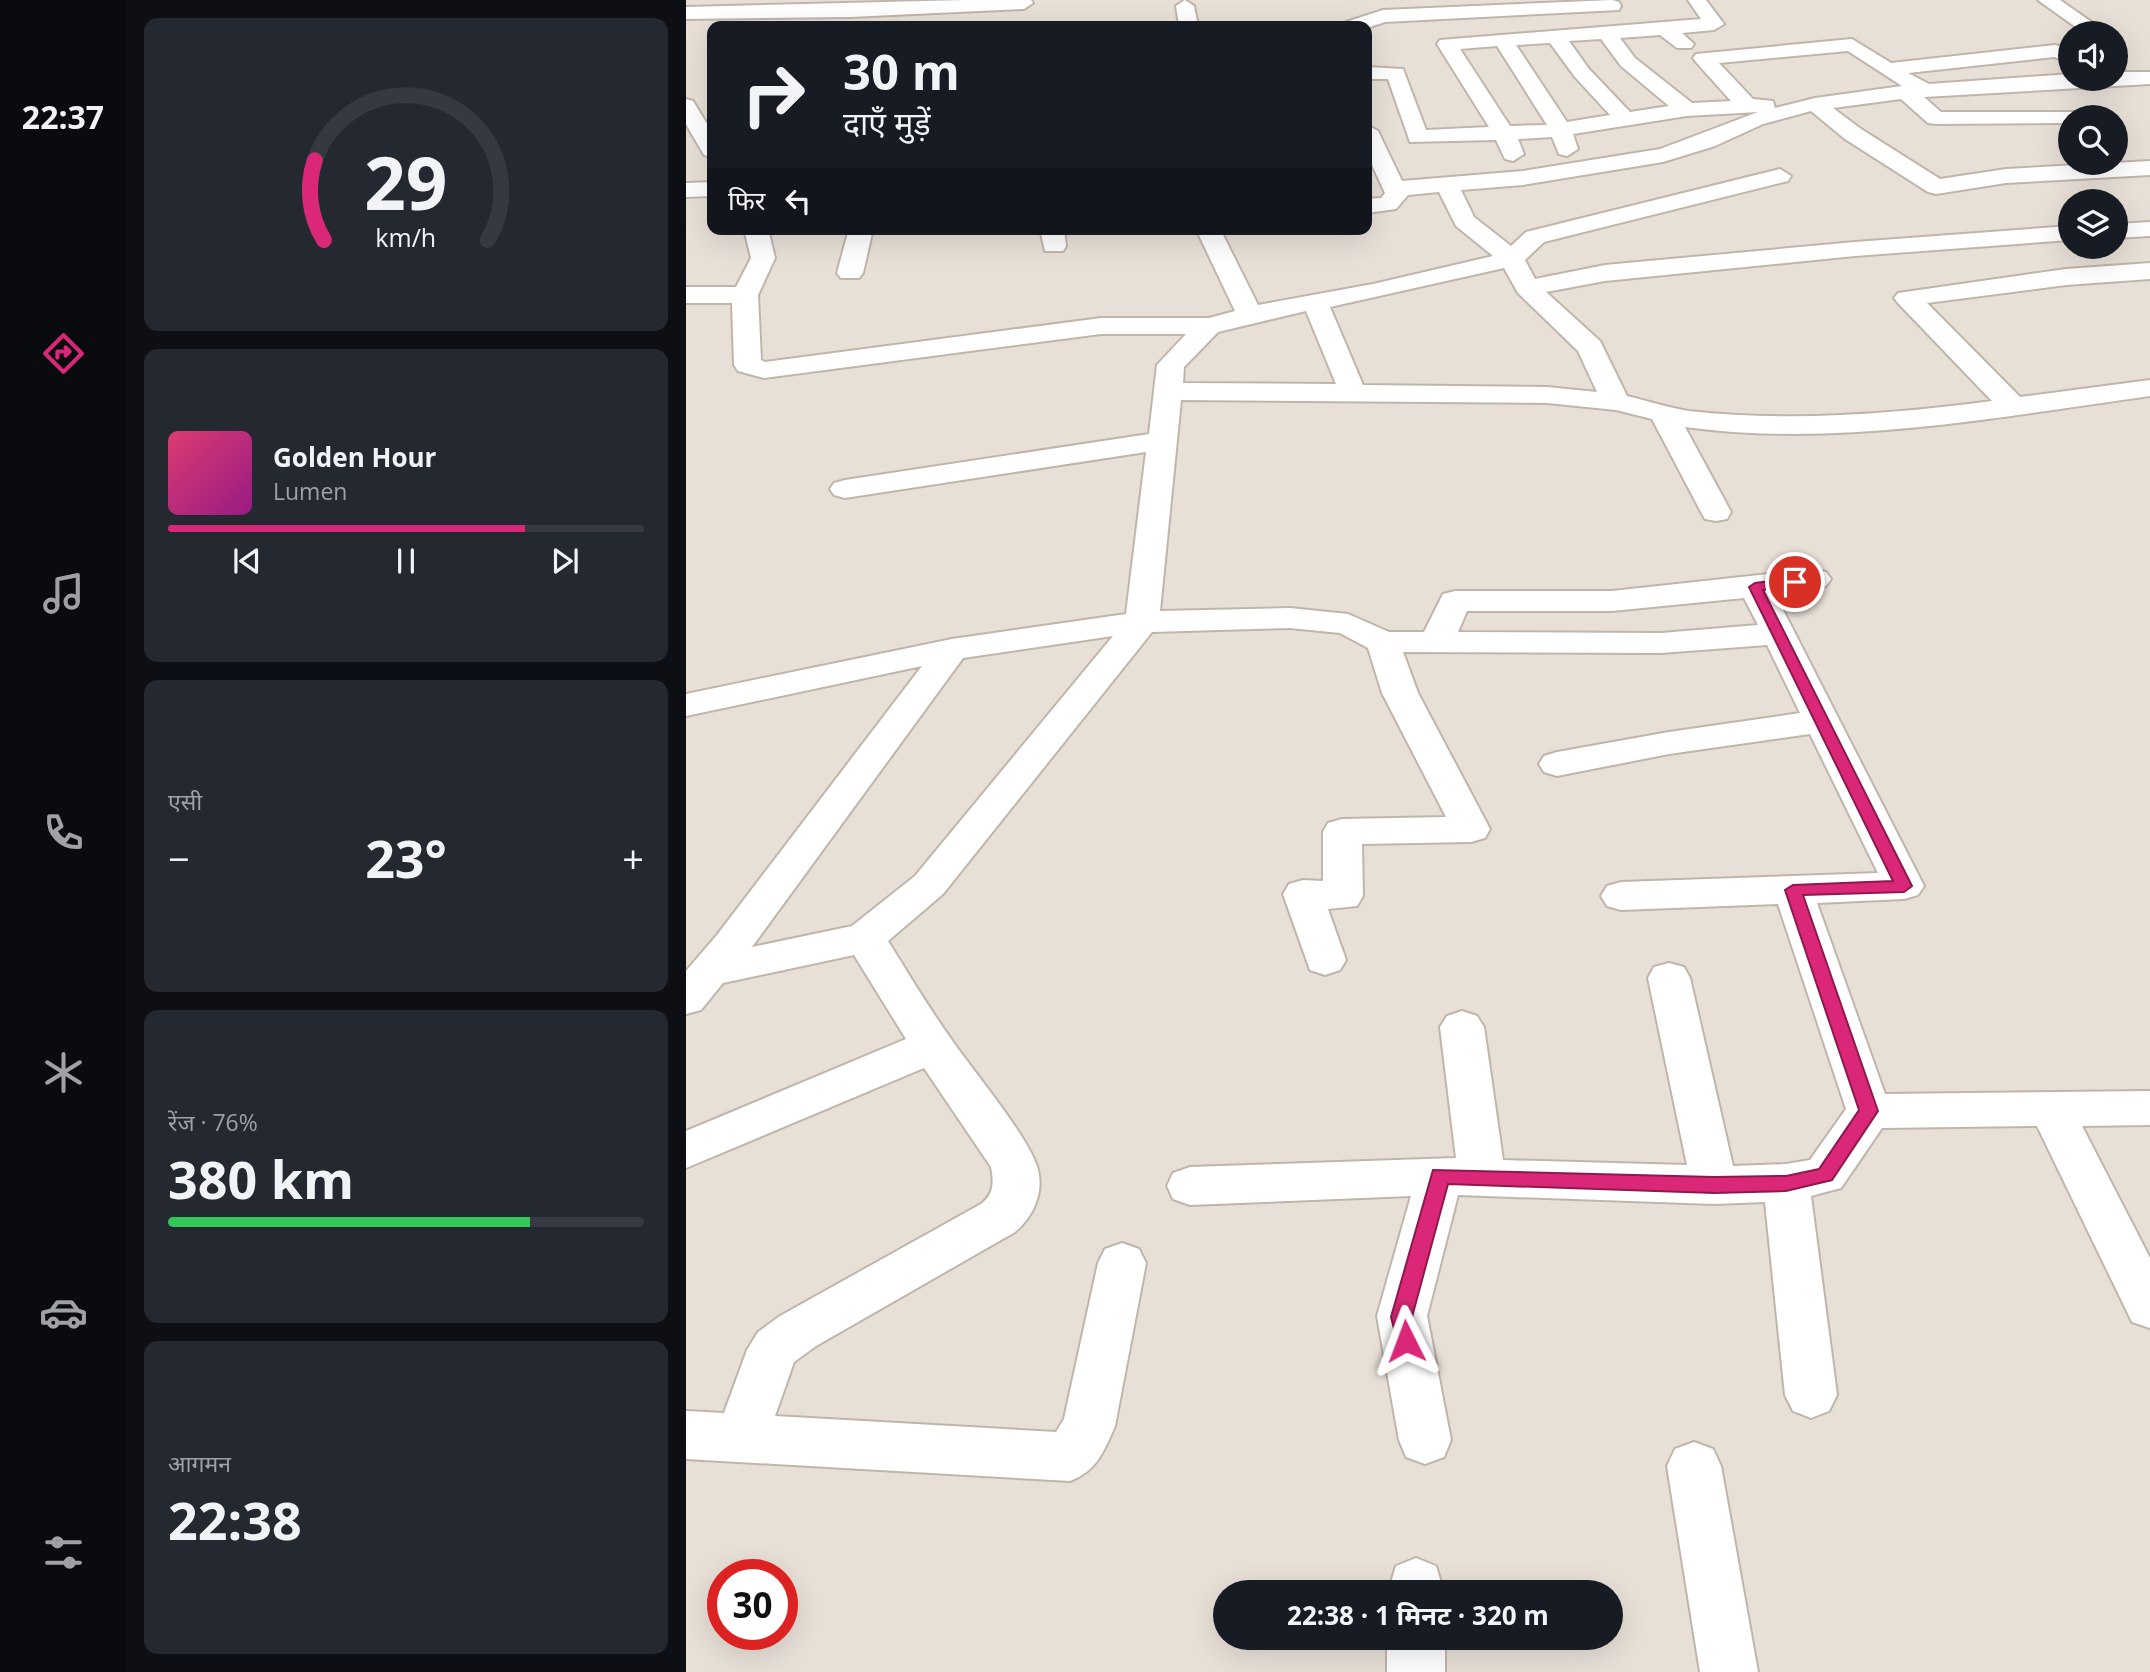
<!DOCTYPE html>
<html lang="hi">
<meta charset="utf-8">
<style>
:root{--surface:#171b24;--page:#242831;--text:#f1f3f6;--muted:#9ea1a6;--line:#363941;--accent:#db2777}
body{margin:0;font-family:"Open Sans","Noto Sans Devanagari",sans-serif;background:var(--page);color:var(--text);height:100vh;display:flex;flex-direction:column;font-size:26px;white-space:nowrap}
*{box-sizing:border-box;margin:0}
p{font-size:23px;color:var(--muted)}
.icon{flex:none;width:38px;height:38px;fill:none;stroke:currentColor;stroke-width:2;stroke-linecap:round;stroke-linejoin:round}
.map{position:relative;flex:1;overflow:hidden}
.drawer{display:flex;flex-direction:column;gap:18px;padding:18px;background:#0d0f14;width:560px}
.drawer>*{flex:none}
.banner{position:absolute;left:21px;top:21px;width:665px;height:214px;border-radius:14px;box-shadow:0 7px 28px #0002;background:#171b24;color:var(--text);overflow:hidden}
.fabs{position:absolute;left:1372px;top:21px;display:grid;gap:14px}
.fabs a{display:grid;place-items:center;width:70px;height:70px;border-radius:50%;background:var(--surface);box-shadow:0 7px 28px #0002;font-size:35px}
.speed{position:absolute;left:21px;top:1559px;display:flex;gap:14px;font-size:35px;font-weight:700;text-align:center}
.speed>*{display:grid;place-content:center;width:91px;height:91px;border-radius:50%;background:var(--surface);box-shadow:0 7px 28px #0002;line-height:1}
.speed .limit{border:10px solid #d22;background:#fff;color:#111}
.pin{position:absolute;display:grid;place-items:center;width:60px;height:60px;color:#fff;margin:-30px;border:4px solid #fff;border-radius:50%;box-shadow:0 2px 7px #0007}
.me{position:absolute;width:77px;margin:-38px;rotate:357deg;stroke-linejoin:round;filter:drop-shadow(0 0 5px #0008)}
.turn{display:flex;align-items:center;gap:24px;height:147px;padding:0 21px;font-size:32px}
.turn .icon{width:91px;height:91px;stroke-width:2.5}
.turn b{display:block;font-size:49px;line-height:60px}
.then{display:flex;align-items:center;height:66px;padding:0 21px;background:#0003;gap:14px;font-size:26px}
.big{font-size:52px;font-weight:700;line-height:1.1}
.drawer .widget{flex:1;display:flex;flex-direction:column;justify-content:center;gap:10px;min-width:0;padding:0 24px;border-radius:14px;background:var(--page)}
.drawer .dial{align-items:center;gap:0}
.dial svg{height:182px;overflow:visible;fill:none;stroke:var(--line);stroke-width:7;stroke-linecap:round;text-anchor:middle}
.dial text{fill:var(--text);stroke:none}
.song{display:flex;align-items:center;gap:21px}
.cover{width:84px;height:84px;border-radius:10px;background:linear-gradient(135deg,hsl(340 70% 55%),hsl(310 70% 35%))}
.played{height:7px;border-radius:4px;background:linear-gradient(90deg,var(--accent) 75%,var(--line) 75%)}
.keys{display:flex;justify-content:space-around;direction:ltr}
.heat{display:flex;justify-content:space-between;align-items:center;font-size:38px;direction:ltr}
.charge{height:10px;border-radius:5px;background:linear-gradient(90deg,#34c759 76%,var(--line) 0)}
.trip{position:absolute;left:527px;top:1580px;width:410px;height:70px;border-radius:35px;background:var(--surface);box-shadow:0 7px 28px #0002;font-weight:700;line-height:70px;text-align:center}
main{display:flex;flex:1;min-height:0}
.tab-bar{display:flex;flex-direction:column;width:126px;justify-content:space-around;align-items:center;background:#090b0e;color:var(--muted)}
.tab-bar .icon{width:49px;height:49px}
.tab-bar .on{color:var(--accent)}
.tab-bar b{font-size:32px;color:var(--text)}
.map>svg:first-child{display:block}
.residential{fill:#e8e0d7;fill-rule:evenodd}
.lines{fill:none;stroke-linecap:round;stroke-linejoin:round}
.minor-casing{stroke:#c0b5ab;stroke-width:4}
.minor{fill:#fff;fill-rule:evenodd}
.route{fill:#db2777;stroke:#8e194d;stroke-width:2}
</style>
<main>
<nav class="tab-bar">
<b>22:37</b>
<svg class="icon on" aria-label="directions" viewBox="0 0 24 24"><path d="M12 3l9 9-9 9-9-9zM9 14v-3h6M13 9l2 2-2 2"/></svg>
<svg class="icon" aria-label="music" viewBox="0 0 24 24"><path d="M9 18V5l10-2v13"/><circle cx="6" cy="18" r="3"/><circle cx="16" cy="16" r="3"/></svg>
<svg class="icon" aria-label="phone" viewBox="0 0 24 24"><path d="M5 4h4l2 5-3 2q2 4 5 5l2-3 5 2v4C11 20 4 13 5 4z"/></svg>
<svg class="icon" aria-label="climate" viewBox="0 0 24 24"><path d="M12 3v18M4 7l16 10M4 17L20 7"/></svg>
<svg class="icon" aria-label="car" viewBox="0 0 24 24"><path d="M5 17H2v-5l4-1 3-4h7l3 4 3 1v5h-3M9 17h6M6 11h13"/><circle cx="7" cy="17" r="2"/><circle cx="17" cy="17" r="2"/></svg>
<svg class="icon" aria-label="filters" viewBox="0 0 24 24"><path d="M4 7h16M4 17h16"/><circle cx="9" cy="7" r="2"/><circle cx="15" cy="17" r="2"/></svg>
</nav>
<section class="drawer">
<div class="widget dial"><svg viewBox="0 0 100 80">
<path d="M14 69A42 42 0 1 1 86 69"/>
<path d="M14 69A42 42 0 0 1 10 34" stroke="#db2777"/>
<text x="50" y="56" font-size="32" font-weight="700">29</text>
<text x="50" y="72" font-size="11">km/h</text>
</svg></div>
<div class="widget">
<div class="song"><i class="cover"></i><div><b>Golden Hour</b><p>Lumen</p></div></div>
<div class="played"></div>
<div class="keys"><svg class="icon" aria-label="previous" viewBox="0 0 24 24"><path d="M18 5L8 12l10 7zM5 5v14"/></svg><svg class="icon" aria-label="pause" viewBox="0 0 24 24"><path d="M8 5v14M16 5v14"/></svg><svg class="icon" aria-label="next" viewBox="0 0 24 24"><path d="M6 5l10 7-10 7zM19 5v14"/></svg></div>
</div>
<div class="widget"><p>एसी</p>
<div class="heat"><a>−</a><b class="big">23°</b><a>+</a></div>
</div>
<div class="widget"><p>रेंज · 76%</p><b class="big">380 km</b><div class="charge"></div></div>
<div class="widget"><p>आगमन</p><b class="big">22:38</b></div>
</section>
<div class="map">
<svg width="1464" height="1672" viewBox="0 0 1464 1672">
<rect width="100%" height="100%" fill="#f4efe9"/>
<path class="residential" d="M0,0H1464V1672H0ZM26,26H681V229H26ZM1384,33H1430V79H1384ZM1384,117H1430V163H1384ZM1384,201H1430V247H1384ZM37,1575H96V1634H37ZM539,1592H924V1638H539Z"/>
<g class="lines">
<defs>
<g id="minor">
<path d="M280,0H345L347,3L338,9L164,17L0,19V7Z"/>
<path d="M499,0L508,6L512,26H493L490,6Z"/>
<path d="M926,0L933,2L935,6L933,10L699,22L681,28L657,26L660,22L697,10Z"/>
<path d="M1002,0H1020L1038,24L1028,30L996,33L1008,44L1005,48H991L974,35L934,38L949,58L1006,103L1045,101L1010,62L1007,58L1010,54L1166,39L1205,63L1369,45L1384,49V62L1368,57L1222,73L1243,84L1384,74V79H1430V72H1464V84L1238,97L1255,112H1392L1395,117H1384V123L1250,124L1242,123L1215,99L1147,108L1175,129L1254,179L1320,169L1464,161V175L1320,183L1250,194L1242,192L1159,139L1125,111L1077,124L1029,146L977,162L837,185L775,190L788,217L825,246L840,232L1094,169L1105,176L1102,181L858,242L839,260L849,279L919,265L1169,242L1384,226V240L1169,256L919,281L860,292L914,341L941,396C962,401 983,408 1003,411C1103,422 1207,414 1306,401L1212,303L1208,298L1212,293L1380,269L1464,263V279L1380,285L1241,303L1334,397L1464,380V396C1313,417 1151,448 999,427L1045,512L1041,519L1030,521L1019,519L1015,512L966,419L930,410L861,403L495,400L474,611L604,608L662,614L703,632H738L757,594L769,591H926L1129,569L1140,572L1145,579L1140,586L1089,594L1238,886L1232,895L1218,899L1131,903L1199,1094L1464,1091V1125L1396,1126L1464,1258V1328L1446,1322L1351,1126L1196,1128L1155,1188L1125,1196L1151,1395L1143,1411L1125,1418L1107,1411L1099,1395L1079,1202L1028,1204L772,1195L741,1316L765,1440L758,1457L739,1464L720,1457L713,1440L691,1316L725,1196L504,1205L487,1199L481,1186L487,1173L504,1167L770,1158L754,1027L761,1016L776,1011L791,1016L798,1027L817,1160L1001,1165L962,978L968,967L983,963L998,967L1004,978L1047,1166L1100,1164L1124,1160L1160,1109L1092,904L935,910L921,906L915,896L921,886L935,882L1192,873L1124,734L983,754L871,776L858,772L853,764L858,756L871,752L983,732L1114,713L1081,645L975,653L717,652L732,693L804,829L799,838L785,842L676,844L677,896L671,906L642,909L660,960L654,970L639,975L624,970L597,894L603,884L617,880L637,881V832L642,823L656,819L760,817L696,693L682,648L654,633L604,628L466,632L257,894L202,941C222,973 241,1005 263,1036C283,1066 345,1139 352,1170C358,1193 347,1217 329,1232L130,1346L108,1362L89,1416L370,1432L378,1419L412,1263L419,1249L436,1243L453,1249L460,1263L429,1426C418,1451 411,1471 384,1481L0,1459V1411L38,1413L61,1350L72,1332L94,1316L295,1204C308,1194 308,1183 305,1167L238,1068L0,1168V1131L220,1039L168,955L37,983L15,1010L0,1014V971L31,935L236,666L0,716V694L266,639L440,614L460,452L159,498L148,495L144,489L148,483L159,480L463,434L471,365L500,334H415L78,378L52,371L48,365L46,303H0V287H50L65,258L58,229H82L89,258L72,295L75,360L79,362L415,318H523L549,311L510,229H534L572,305L687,284L807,256L770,226L753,192L722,195L710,209L681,213V199L695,198L699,193L681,154V125L692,131L716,181L837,171L974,149L1072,112L1001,116L887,134L892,149L881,156L873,154L866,137L832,139L838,154L827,161L819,159L810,140L724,142L702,79H681V67L717,69L740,130L803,127L751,44L754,40L1015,19ZM915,39L935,66L983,106L944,112L903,69L883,41ZM864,43L889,77L924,115L881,122L830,45ZM811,46L861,125L824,126L774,49ZM1162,51L1216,86L1129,98L1089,108L1087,101L1067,99L1033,63ZM818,268L832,293L892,351L911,392L861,387L677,385L644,307ZM620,311L650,384L497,383L498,367L532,332ZM1058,598L1072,625L975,633L772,632L781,611H926ZM427,636L229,876L166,926L66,947L277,658Z"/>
<path d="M1352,0H1374L1421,33H1398Z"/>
<path d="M0,99L7,101L26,132V157L18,155L0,124Z"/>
<path d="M26,182V196L0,197V183Z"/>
<path d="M1464,222V236L1430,238V224Z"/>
<path d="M163,229H187L177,273L173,278H155L151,273Z"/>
<path d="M354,229H378L380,246L377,251H359Z"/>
<path d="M1008,1442L1027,1449L1035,1466L1072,1672H1014L981,1466L989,1449Z"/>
<path d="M730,1558L750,1566L758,1592H702L710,1566Z"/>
<rect x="701" y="1638" width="58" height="34"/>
</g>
</defs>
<use href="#minor" class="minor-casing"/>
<use href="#minor" class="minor"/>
</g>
<path class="route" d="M1109,578L1114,579V585L1077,590L1226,886L1218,892L1117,895L1192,1111L1146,1180L1100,1191L1028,1193L762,1184L726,1317L731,1341L728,1348L720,1350L713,1348L705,1317L747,1170L1028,1177L1100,1176L1133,1169L1173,1110L1099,890L1107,885L1207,881L1063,587L1069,583Z"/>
</svg>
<div class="fabs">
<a><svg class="icon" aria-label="sound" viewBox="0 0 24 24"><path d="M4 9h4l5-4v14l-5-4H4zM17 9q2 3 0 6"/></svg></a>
<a><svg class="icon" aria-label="search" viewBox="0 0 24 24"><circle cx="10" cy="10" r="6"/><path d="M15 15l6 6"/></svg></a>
<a><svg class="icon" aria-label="layers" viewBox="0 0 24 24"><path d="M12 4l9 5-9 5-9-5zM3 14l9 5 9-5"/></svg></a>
</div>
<div class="speed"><div class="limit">30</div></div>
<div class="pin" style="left:1109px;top:582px;background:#d93025"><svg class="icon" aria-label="arrive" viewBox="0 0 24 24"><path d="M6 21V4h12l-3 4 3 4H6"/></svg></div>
<svg class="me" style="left:720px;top:1341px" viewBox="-20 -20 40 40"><path d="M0-17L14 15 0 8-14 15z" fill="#db2777" stroke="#fff" stroke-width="4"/></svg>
<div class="trip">22:38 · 1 मिनट · 320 m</div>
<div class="banner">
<div class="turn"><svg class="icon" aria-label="right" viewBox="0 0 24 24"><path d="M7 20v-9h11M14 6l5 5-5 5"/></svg><div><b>30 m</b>दाएँ मुड़ें</div></div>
<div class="then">फिर<svg class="icon" aria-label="left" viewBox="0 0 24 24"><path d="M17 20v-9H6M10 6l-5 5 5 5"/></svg></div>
</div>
</div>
</main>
